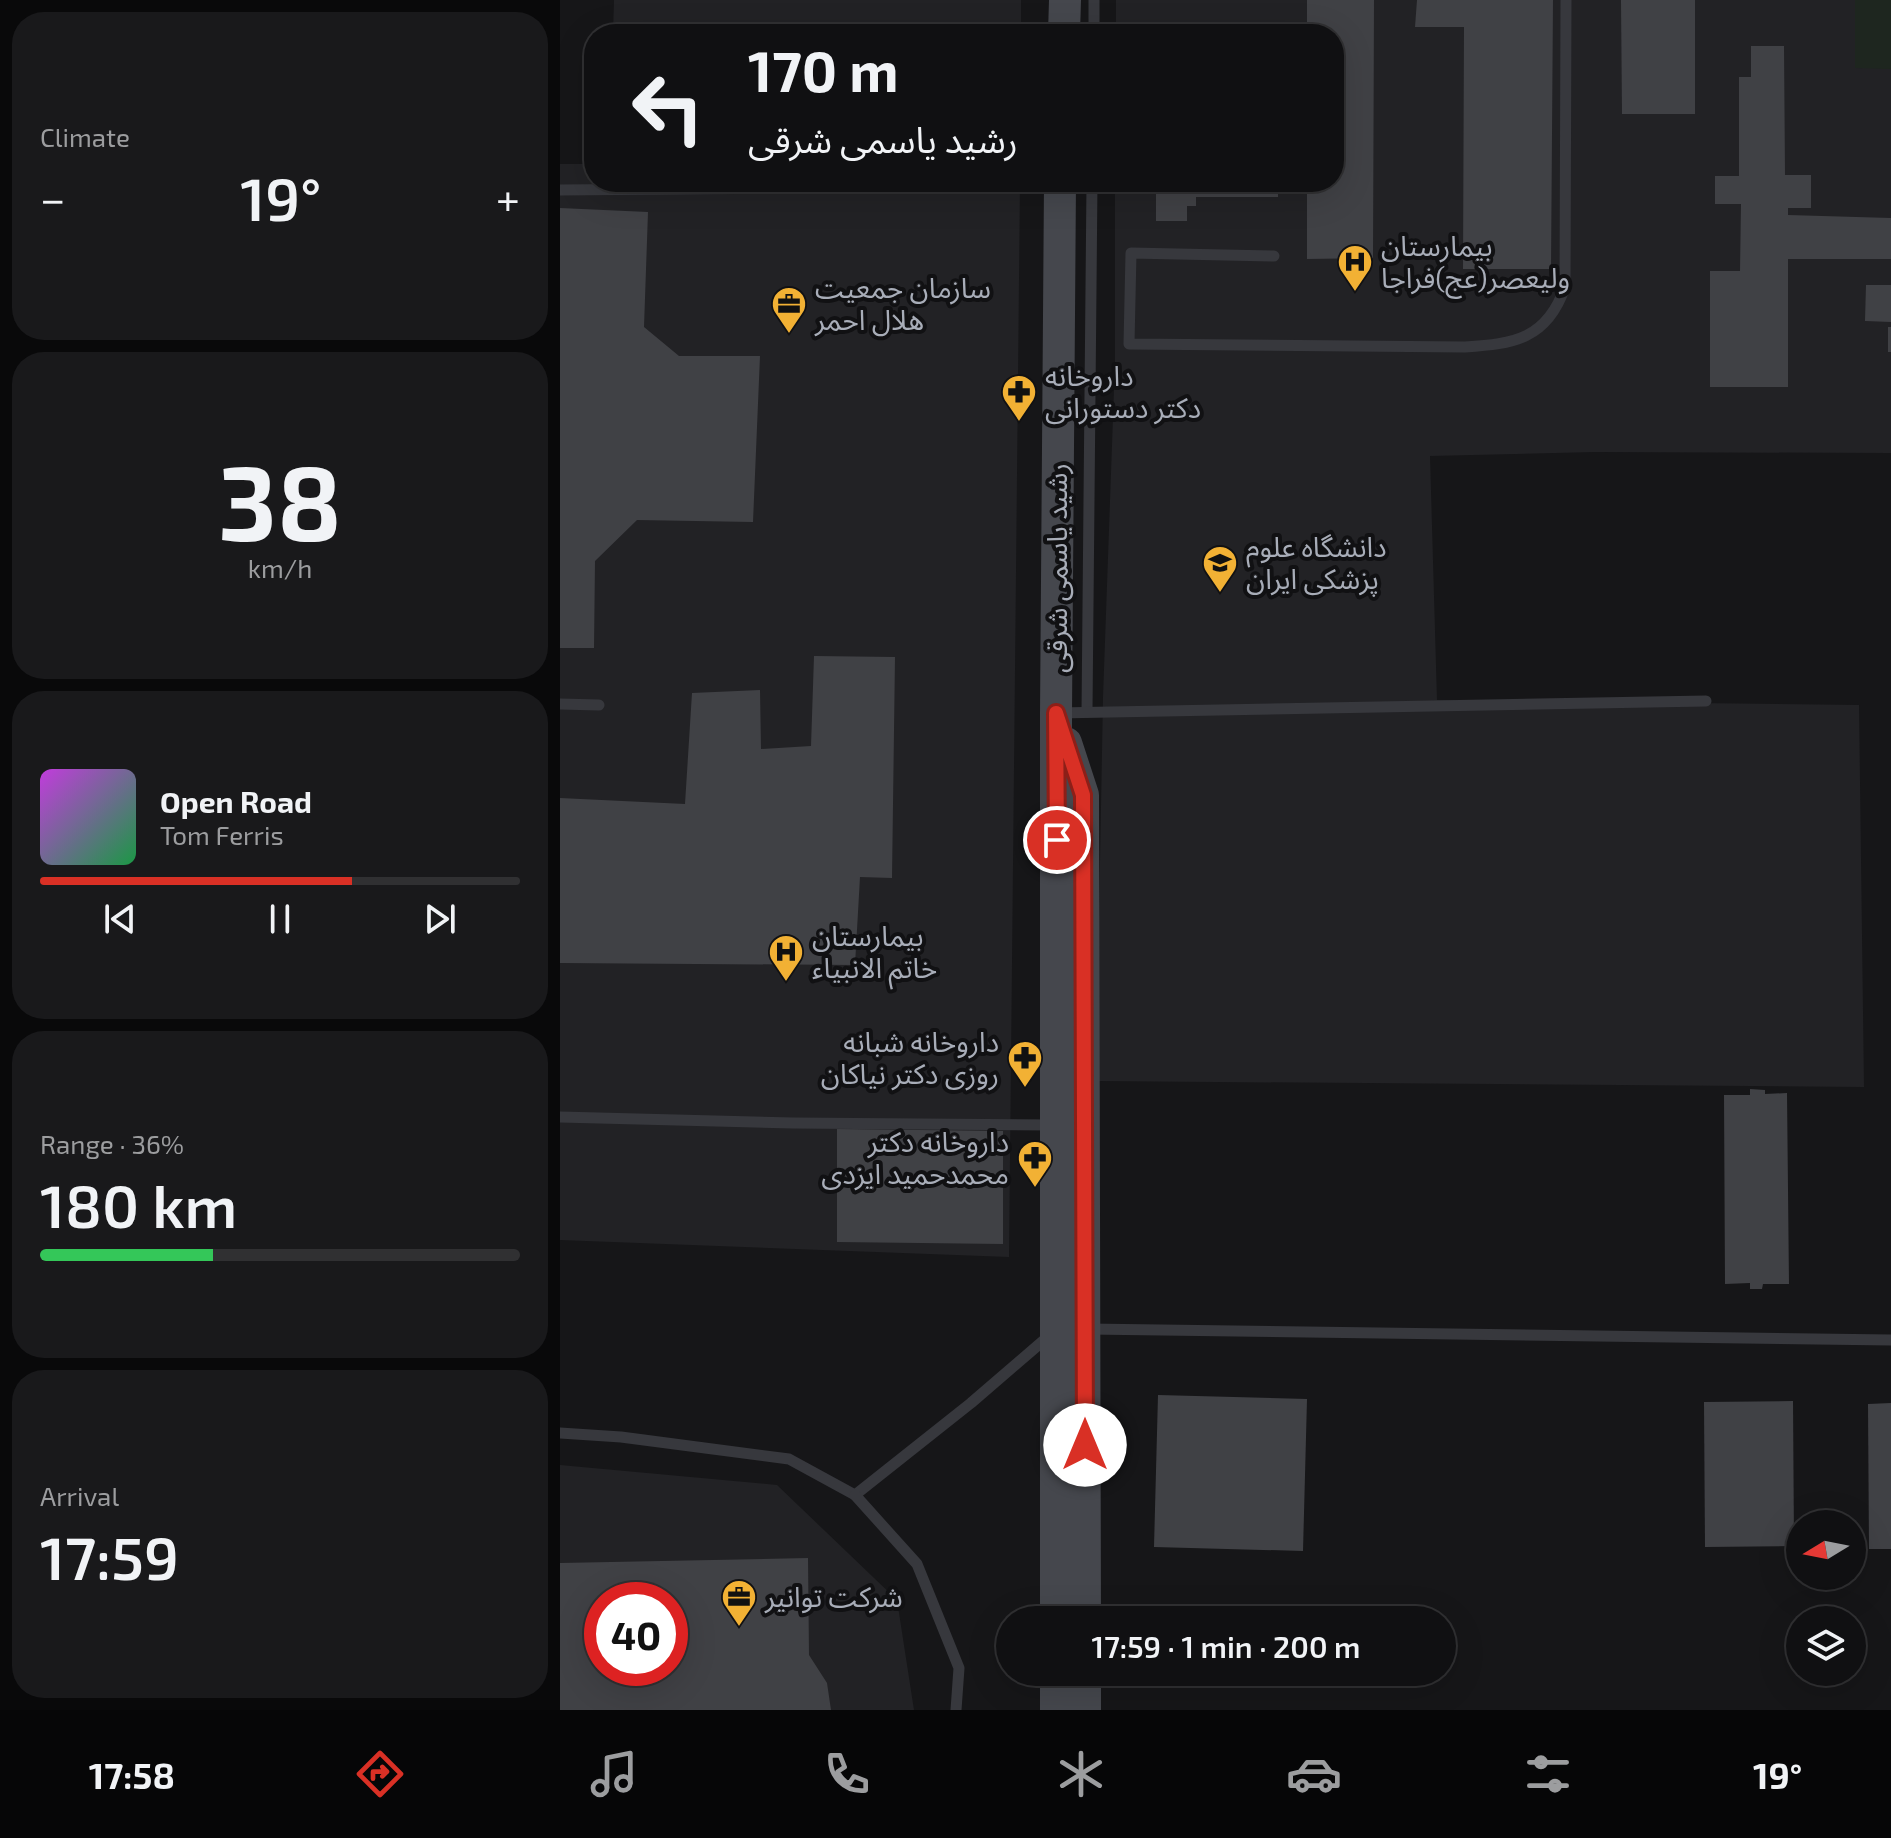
<!DOCTYPE html>
<meta charset="utf-8">
<style>
:root{--surface:#101012;--page:#19191b;--text:#f1f3f6;--muted:#9c9d9f;--line:#303032;--accent:#d93025}
body{margin:0;font-family:"Exo 2","Noto Sans Arabic",sans-serif;background:var(--page);color:var(--text);height:100vh;display:flex;flex-direction:column;font-size:30px;white-space:nowrap}
*{box-sizing:border-box;margin:0}
p{font-size:26px;color:var(--muted)}
.icon{flex:none;width:44px;height:44px;fill:none;stroke:currentColor;stroke-width:2;stroke-linecap:round;stroke-linejoin:round}
.map{position:relative;flex:1;overflow:hidden}
.details{display:flex;flex-direction:column;gap:12px;padding:12px;background:#09090a;width:560px}
.details>*{flex:none}
.guide{position:absolute;left:24px;top:24px;width:760px;height:168px;border-radius:32px;box-shadow:0 8px 32px #0002,0 0 0 2px var(--line);background:#101012;color:var(--text);overflow:hidden}
.needle{width:52px;rotate:260deg}
.controls{position:absolute;left:1226px;top:1510px;display:grid;gap:16px}
.controls a{display:grid;place-items:center;width:80px;height:80px;border-radius:50%;background:var(--surface);box-shadow:0 8px 32px #0002,0 0 0 2px var(--line);font-size:40px}
.speed{position:absolute;left:24px;top:1582px;display:flex;gap:16px;font-size:40px;font-weight:700;text-align:center}
.speed>*{display:grid;place-content:center;width:104px;height:104px;border-radius:50%;background:var(--surface);box-shadow:0 8px 32px #0002,0 0 0 2px var(--line);line-height:1}
.speed .limit{border:12px solid #d22;background:#fff;color:#111}
.pin{position:absolute;display:grid;place-items:center;width:68px;height:68px;color:#fff;margin:-34px;border:4px solid #fff;border-radius:50%;box-shadow:0 2px 8px #0007}
.me{position:absolute;width:88px;margin:-44px;rotate:0deg;stroke-linejoin:round;filter:drop-shadow(0 0 6px #0008)}
.turn{display:flex;align-items:center;gap:28px;height:168px;padding:0 32px;font-size:36px}
.turn .icon{width:104px;height:104px;stroke-width:2.5}
.turn b{display:block;font-size:56px;line-height:68px}
.big{font-size:60px;font-weight:600;line-height:1.1}
.details .tile{flex:1;display:flex;flex-direction:column;justify-content:center;gap:12px;min-width:0;padding:0 28px;border-radius:32px;background:var(--page)}
.details .dial{align-items:center;gap:0}
.dial b{font-size:104px;line-height:1}
.song{display:flex;align-items:center;gap:24px}
.cover{width:96px;height:96px;border-radius:12px;background:linear-gradient(135deg,hsl(290 70% 55%),hsl(140 70% 35%))}
.played{height:8px;border-radius:4px;background:linear-gradient(90deg,var(--accent) 65%,var(--line) 65%)}
.keys{display:flex;justify-content:space-around;direction:ltr}
.heat{display:flex;justify-content:space-between;align-items:center;font-size:44px;direction:ltr}
.charge{height:12px;border-radius:6px;background:linear-gradient(90deg,#34c759 36%,var(--line) 0)}
.trip{position:absolute;left:436px;top:1606px;width:460px;height:80px;border-radius:40px;background:var(--surface);box-shadow:0 8px 32px #0002,0 0 0 2px var(--line);font-weight:600;line-height:80px;text-align:center}
.tabs{display:flex;height:128px;justify-content:space-around;align-items:center;background:#060607;color:var(--muted)}
.tabs .icon{width:56px;height:56px}
.tabs .selected{color:var(--accent)}
.tabs b{font-size:36px;color:var(--text)}
main{display:flex;flex:1;min-height:0}
.map>svg:first-child{display:block}
.built{fill:#222225;fill-rule:evenodd}
.green{fill:#1e261f}
.building{fill:#404145;fill-rule:evenodd}
.lines{fill:none;stroke-linecap:round;stroke-linejoin:round}
.lane{stroke:#37383d;stroke-width:11}
.secondary{stroke:#45474d;stroke-width:32}
.route-casing{stroke:#8d1f18;stroke-width:20}
.route{stroke:#d93025;stroke-width:14}
.labels{text-anchor:middle;stroke-width:8;stroke-linejoin:round;paint-order:stroke}
.poi-label{font-size:28px;fill:#a8adb8;stroke:#111113;text-anchor:start}
.street-label{font-size:28px;fill:#a8adb8;stroke:#111113}
</style>
<main>
<section class="details">
<div class="tile"><p>Climate</p>
<div class="heat"><a>−</a><b class="big">19°</b><a>+</a></div>
</div>
<div class="tile dial"><b>38</b><p>km/h</p></div>
<div class="tile">
<div class="song"><i class="cover"></i><div><b>Open Road</b><p>Tom Ferris</p></div></div>
<div class="played"></div>
<div class="keys"><svg class="icon" aria-label="previous" viewBox="0 0 24 24"><path d="M18 5L8 12l10 7zM5 5v14"/></svg><svg class="icon" aria-label="pause" viewBox="0 0 24 24"><path d="M8 5v14M16 5v14"/></svg><svg class="icon" aria-label="next" viewBox="0 0 24 24"><path d="M6 5l10 7-10 7zM19 5v14"/></svg></div>
</div>
<div class="tile"><p>Range · 36%</p><b class="big">180 km</b><div class="charge"></div></div>
<div class="tile"><p>Arrival</p><b class="big">17:59</b></div>
</section>
<div class="map">
<svg width="1331" height="1710" viewBox="0 0 1331 1710">
<rect width="100%" height="100%" fill="#161618"/>
<g class="built">
<path d="M54,0H461V34H53Z"/>
<path d="M556,0H1331V453L1035,452L870,456L877,700L1299,705L1304,1087L536,1081L543,697L555,361V182H774V34H556Z"/>
<path d="M0,164H34V182H460L449,1257L0,1240Z"/>
<path d="M0,1465L217,1485L337,1600L354,1710H0ZM42,1600H110V1668H42Z"/>
</g>
<path class="green" d="M1295,0H1331V69L1295,68Z"/>
<g class="building">
<path d="M747,0H814L813,258L747,259V182H774V34H747Z"/>
<path d="M857,0H993L991,269H903L904,27H855Z"/>
<path d="M1061,0H1135V114H1062Z"/>
<path d="M1191,46H1224L1225,175H1251V208H1228V215L1331,218V259H1228V387H1150V271H1180L1181,204H1155V176H1179V77H1191Z"/>
<path d="M596,182H718V197H636V206H627V221H596Z"/>
<path d="M0,208L88,212L84,327L119,356H200L193,522L77,520L35,561L34,648H0Z"/>
<path d="M1306,285H1331V322L1305,321Z"/>
<rect x="1328" y="327" width="3" height="25"/>
<path d="M254,656L335,657L332,878L300,877L295,965L0,963V798L125,804L132,693L200,690L201,749L251,746Z"/>
<path d="M1190,1089L1205,1090V1094L1227,1093L1229,1284H1203L1202,1289H1190V1283L1165,1284L1164,1095H1190Z"/>
<path d="M277,1129L443,1131V1244L277,1242Z"/>
<path d="M598,1395L747,1399L743,1551L594,1547Z"/>
<path d="M1233,1401L1234,1546L1145,1547L1144,1402Z"/>
<path d="M1331,1403V1549H1309L1308,1404Z"/>
<path d="M248,1558L249,1655L267,1683L271,1710H0V1563ZM42,1600H110V1668H42Z"/>
</g>
<g class="lines">
<g class="lane">
<path d="M534,34V0"/>
<path d="M0,190L499,186"/>
<path d="M714,256L571,253L569,344L905,347C954,344 987,339 1005,287L1006,0"/>
<path d="M0,704L39,705"/>
<path d="M527,712L532,182"/>
<path d="M497,713L1146,701"/>
<path d="M0,1117L233,1123L493,1125"/>
<path d="M528,1329L1331,1340"/>
<path d="M0,1433L61,1437L229,1459L295,1495L411,1403L490,1335"/>
<path d="M295,1495L357,1564L399,1668L396,1710"/>
</g>
<g class="secondary">
<path d="M504,34L505,0"/>
<path d="M506,743L523,795L525,1620"/>
<path d="M496,1620V713L500,182"/>
<path d="M525,1672V1710"/>
<path d="M496,1710V1672"/>
</g>
</g>
<g class="lines">
<defs>
<path id="route" d="M497,840L496,713L523,795L525,1445"/>
</defs>
<use href="#route" class="route-casing"/>
<use href="#route" class="route"/>
</g>
<defs>
<symbol id="hospital-pin" viewBox="-11 -11 22 30"><path d="M0 17L-7.5 6A9.5 9.5 0 1 1 7.5 6Z" fill="#f2b134" stroke="#111113"/><path d="M-5-5h3v3.5h4V-5h3V5h-3V1.5h-4V5h-3Z" fill="#111"/></symbol>
<symbol id="office-pin" viewBox="-11 -11 22 30"><path d="M0 17L-7.5 6A9.5 9.5 0 1 1 7.5 6Z" fill="#f2b134" stroke="#111113"/><path d="M-6-3h4V-5.5h4V-3h4V5H-6ZM-1-4.5V-3h2v-1.5ZM-6 0V1H6V0Z" fill="#111"/></symbol>
<symbol id="pharmacy-pin" viewBox="-11 -11 22 30"><path d="M0 17L-7.5 6A9.5 9.5 0 1 1 7.5 6Z" fill="#f2b134" stroke="#111113"/><path d="M-2-6h4v4h4v4h-4v4h-4v-4h-4v-4h4Z" fill="#111"/></symbol>
<symbol id="university-pin" viewBox="-11 -11 22 30"><path d="M0 17L-7.5 6A9.5 9.5 0 1 1 7.5 6Z" fill="#f2b134" stroke="#111113"/><path d="M0-5L7-2L0 1L-7-2ZM-4 1L0 2.5L4 1V4Q0 6-4 4Z" fill="#111"/></symbol>
</defs>
<g fill-rule="evenodd">
<use href="#hospital-pin" x="775" y="242" width="40" height="54"/>
<use href="#office-pin" x="209" y="284" width="40" height="54"/>
<use href="#pharmacy-pin" x="439" y="372" width="40" height="54"/>
<use href="#university-pin" x="640" y="543" width="40" height="54"/>
<use href="#hospital-pin" x="206" y="932" width="40" height="54"/>
<use href="#pharmacy-pin" x="445" y="1038" width="40" height="54"/>
<use href="#pharmacy-pin" x="455" y="1138" width="40" height="54"/>
<use href="#office-pin" x="159" y="1577" width="40" height="54"/>
</g>
<g class="labels">
<g class="poi-label">
<text x="821" y="256">بیمارستان<tspan x="821" dy="32">ولیعصر(عج)فراجا</tspan></text>
<text x="255" y="298">سازمان جمعیت<tspan x="255" dy="32">هلال احمر</tspan></text>
<text x="485" y="386">داروخانه<tspan x="485" dy="32">دکتر دستورانی</tspan></text>
<text x="686" y="557">دانشگاه علوم<tspan x="686" dy="32">پزشکی ایران</tspan></text>
<text x="252" y="946">بیمارستان<tspan x="252" dy="32">خاتم الانبیاء</tspan></text>
<text x="439" y="1052" text-anchor="end">داروخانه شبانه<tspan x="439" dy="32">روزی دکتر نیاکان</tspan></text>
<text x="449" y="1152" text-anchor="end">داروخانه دکتر<tspan x="449" dy="32">محمدحمید ایزدی</tspan></text>
<text x="205" y="1607">شرکت توانیر</text>
</g>
<g class="street-label">
<text transform="translate(497 568) rotate(-90)" y="10">رشید یاسمی شرقی</text>
</g>
</g>
</svg>
<div class="controls">
<a><svg class="needle" viewBox="-14 -14 28 28"><path d="M0-13l5 13h-10z" fill="#e53935"/><path d="M0 13l5-13h-10z" fill="#9c9d9f"/></svg></a>
<a><svg class="icon" aria-label="layers" viewBox="0 0 24 24"><path d="M12 4l9 5-9 5-9-5zM3 14l9 5 9-5"/></svg></a>
</div>
<div class="speed"><div class="limit">40</div></div>
<div class="pin" style="left:497px;top:840px;background:#d93025"><svg class="icon" aria-label="arrive" viewBox="0 0 24 24"><path d="M6 21V4h12l-3 4 3 4H6"/></svg></div>
<svg class="me" style="left:525px;top:1445px" viewBox="-20 -20 40 40"><circle r="19" fill="#fff"/><path d="M0-13L10 11 0 6-10 11z" fill="#d93025"/></svg>
<div class="trip">17:59 · 1 min · 200 m</div>
<div class="guide">
<div class="turn"><svg class="icon" aria-label="left" viewBox="0 0 24 24"><path d="M17 20v-9H6M10 6l-5 5 5 5"/></svg><div><b>170 m</b>رشید یاسمی شرقی</div></div>
</div>
</div>
</main>
<nav class="tabs">
<b>17:58</b>
<svg class="icon selected" aria-label="directions" viewBox="0 0 24 24"><path d="M12 3l9 9-9 9-9-9zM9 14v-3h6M13 9l2 2-2 2"/></svg>
<svg class="icon" aria-label="music" viewBox="0 0 24 24"><path d="M9 18V5l10-2v13"/><circle cx="6" cy="18" r="3"/><circle cx="16" cy="16" r="3"/></svg>
<svg class="icon" aria-label="phone" viewBox="0 0 24 24"><path d="M5 4h4l2 5-3 2q2 4 5 5l2-3 5 2v4C11 20 4 13 5 4z"/></svg>
<svg class="icon" aria-label="climate" viewBox="0 0 24 24"><path d="M12 3v18M4 7l16 10M4 17L20 7"/></svg>
<svg class="icon" aria-label="car" viewBox="0 0 24 24"><path d="M5 17H2v-5l4-1 3-4h7l3 4 3 1v5h-3M9 17h6M6 11h13"/><circle cx="7" cy="17" r="2"/><circle cx="17" cy="17" r="2"/></svg>
<svg class="icon" aria-label="filters" viewBox="0 0 24 24"><path d="M4 7h16M4 17h16"/><circle cx="9" cy="7" r="2"/><circle cx="15" cy="17" r="2"/></svg>
<b>19°</b>
</nav>
